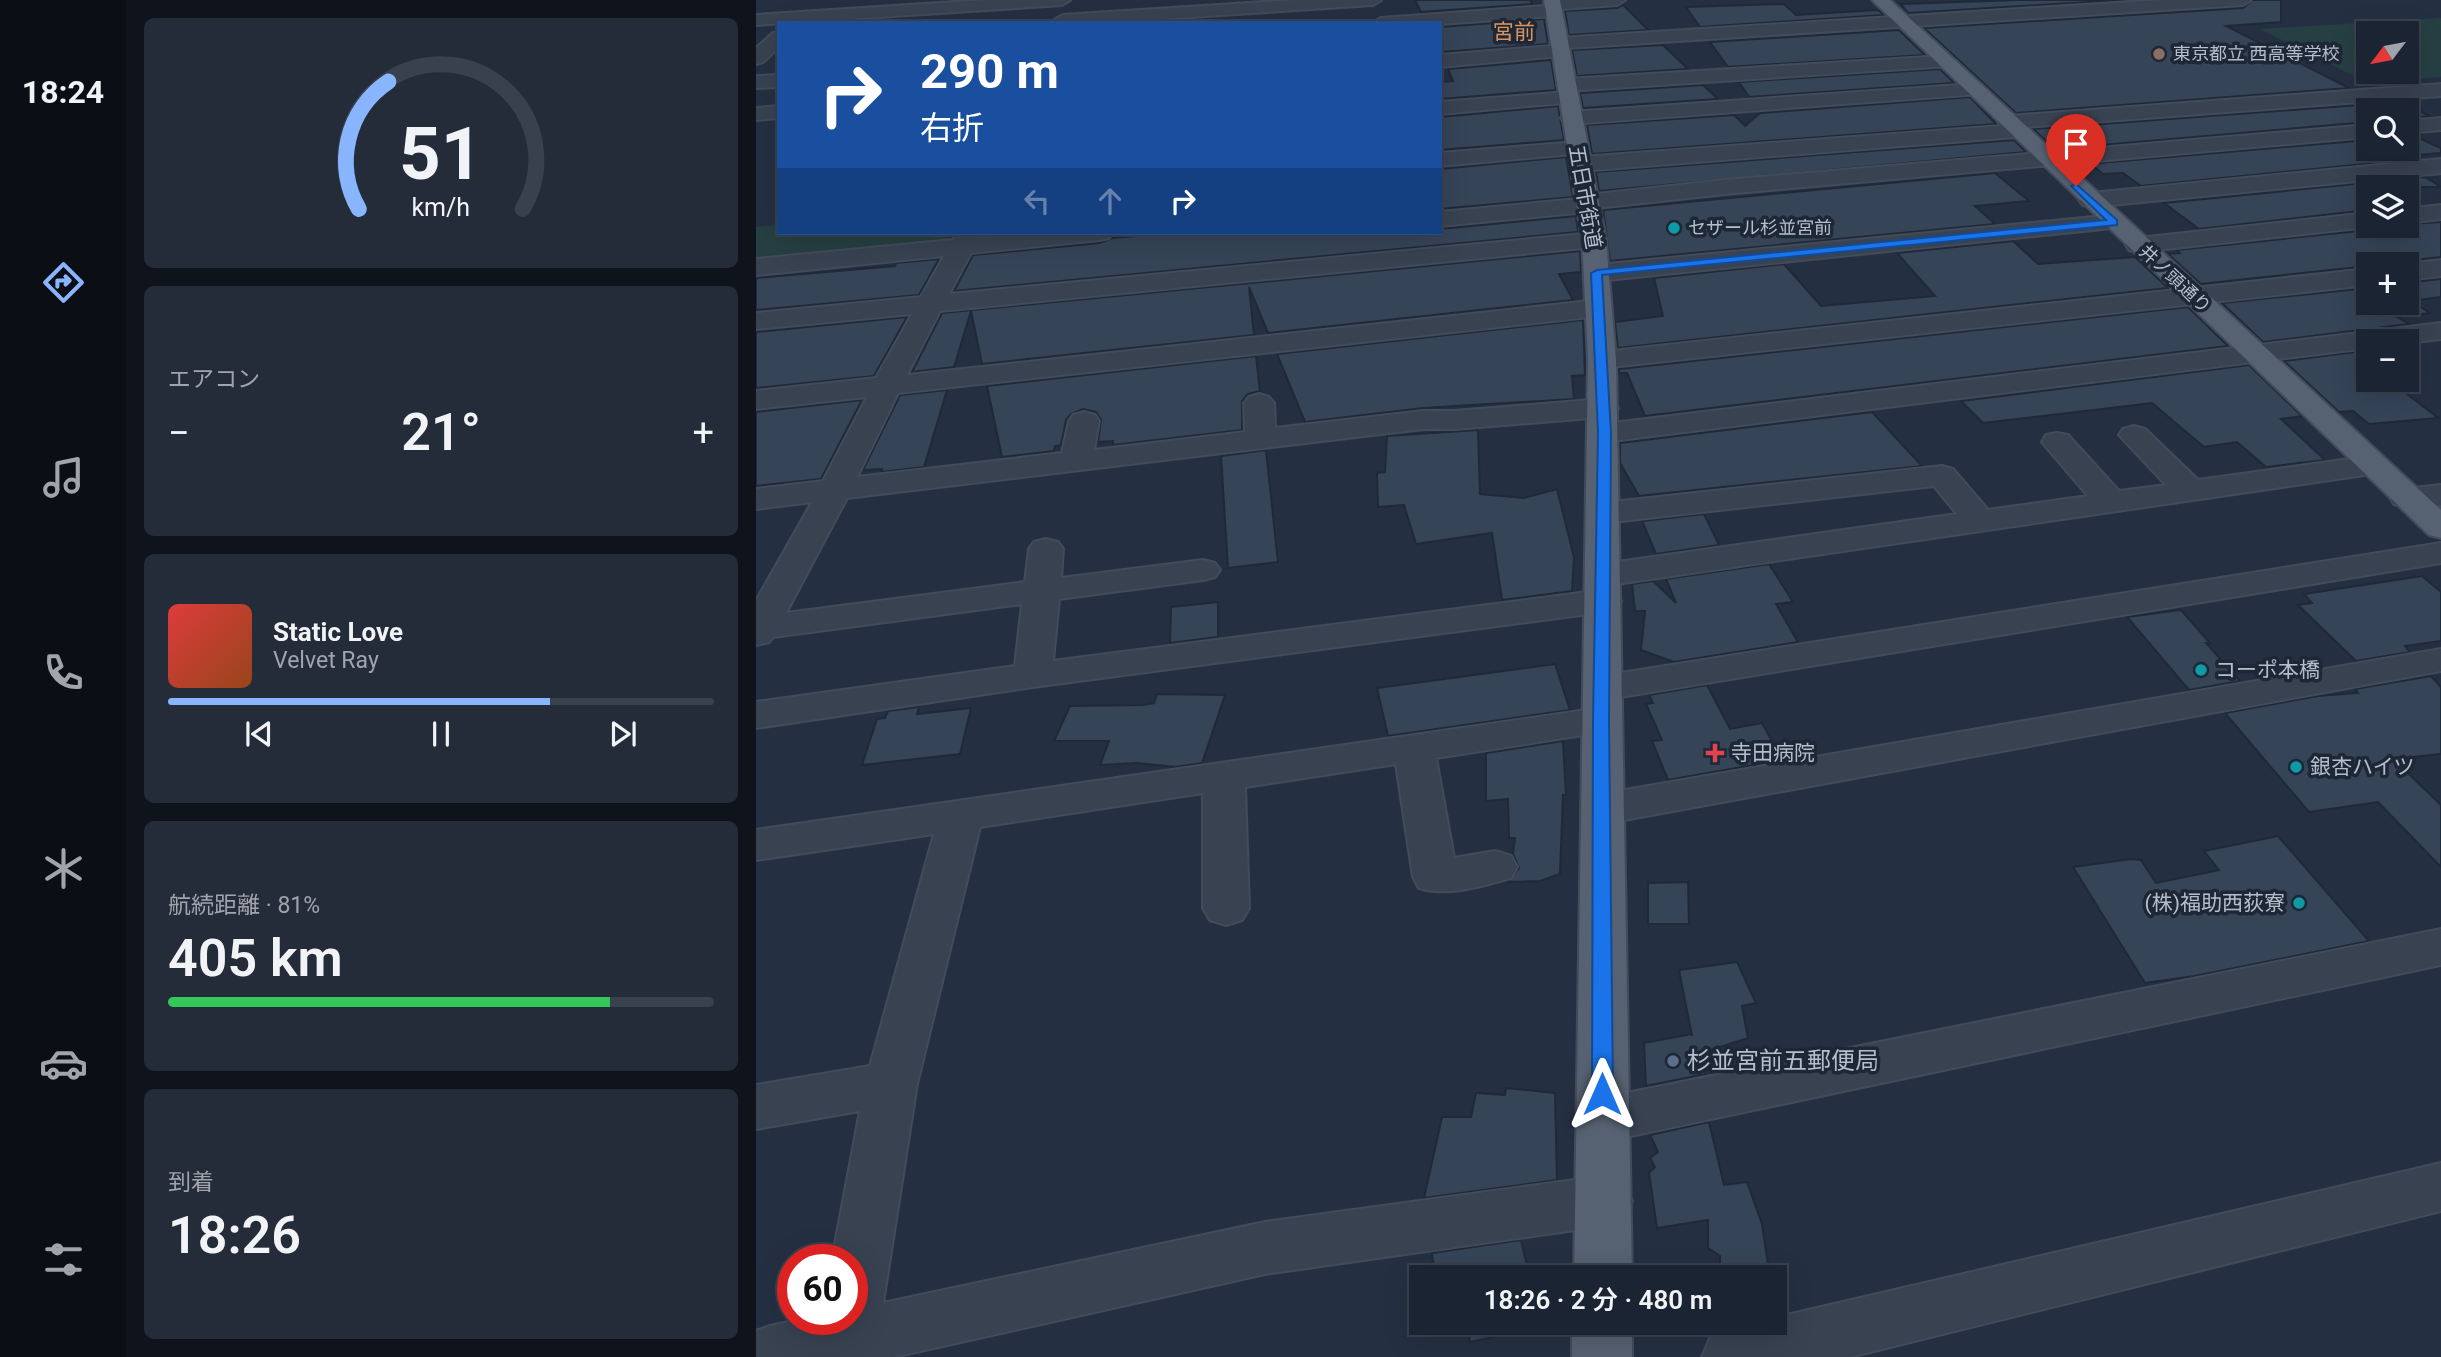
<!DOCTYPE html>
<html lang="ja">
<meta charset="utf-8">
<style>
:root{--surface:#1b2432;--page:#242c3a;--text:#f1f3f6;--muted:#a0a4ac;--line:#39414d;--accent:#88b5fe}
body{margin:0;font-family:Roboto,"Noto Sans JP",sans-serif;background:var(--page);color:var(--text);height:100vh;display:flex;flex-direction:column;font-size:26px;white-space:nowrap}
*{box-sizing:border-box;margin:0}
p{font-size:23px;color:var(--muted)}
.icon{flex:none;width:38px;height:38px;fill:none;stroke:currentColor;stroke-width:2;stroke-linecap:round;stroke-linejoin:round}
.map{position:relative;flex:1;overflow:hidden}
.sheet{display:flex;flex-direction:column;gap:18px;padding:18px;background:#0f141c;width:630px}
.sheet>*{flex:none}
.hud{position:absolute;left:21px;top:21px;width:665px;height:214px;border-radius:0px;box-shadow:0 7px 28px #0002,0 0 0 2px var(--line);background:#1a4fa0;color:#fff;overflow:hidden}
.needle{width:46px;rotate:238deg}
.controls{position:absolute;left:1600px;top:21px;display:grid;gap:14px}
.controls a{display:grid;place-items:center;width:63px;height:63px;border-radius:0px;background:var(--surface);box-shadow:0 7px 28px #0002,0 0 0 2px var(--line);font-size:35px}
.speed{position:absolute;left:21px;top:1244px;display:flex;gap:14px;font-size:35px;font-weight:700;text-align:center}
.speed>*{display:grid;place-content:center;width:91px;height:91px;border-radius:50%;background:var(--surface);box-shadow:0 7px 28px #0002,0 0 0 2px var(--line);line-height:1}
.speed .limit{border:10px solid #d22;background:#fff;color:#111}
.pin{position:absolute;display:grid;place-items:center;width:60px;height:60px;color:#fff;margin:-72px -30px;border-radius:50% 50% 50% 0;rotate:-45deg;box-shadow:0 0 7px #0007}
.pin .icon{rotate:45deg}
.me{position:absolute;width:77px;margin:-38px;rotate:0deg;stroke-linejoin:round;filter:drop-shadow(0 0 5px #0008)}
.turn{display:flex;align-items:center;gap:24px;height:147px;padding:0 28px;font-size:32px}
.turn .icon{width:91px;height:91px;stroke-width:2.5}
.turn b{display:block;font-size:49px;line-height:60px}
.lanes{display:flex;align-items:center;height:66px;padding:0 28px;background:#0003;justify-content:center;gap:35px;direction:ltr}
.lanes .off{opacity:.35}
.big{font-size:52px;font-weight:600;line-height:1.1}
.sheet .tile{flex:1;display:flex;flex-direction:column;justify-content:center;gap:10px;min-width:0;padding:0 24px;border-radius:10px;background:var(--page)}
.sheet .dial{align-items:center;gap:0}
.dial svg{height:182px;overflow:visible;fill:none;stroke:var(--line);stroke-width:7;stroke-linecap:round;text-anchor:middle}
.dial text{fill:var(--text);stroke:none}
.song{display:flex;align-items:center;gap:21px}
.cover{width:84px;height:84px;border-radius:10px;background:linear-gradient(135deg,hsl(0 70% 55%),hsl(20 70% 35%))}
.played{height:7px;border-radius:4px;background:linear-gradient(90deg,var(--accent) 70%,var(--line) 70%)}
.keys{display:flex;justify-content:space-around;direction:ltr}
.heat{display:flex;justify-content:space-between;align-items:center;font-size:38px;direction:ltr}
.charge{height:10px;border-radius:5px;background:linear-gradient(90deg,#34c759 81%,var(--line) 0)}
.trip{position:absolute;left:653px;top:1265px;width:378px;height:70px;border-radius:0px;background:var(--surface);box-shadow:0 7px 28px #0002,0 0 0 2px var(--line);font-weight:600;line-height:70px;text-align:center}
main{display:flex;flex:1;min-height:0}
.tab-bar{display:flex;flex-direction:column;width:126px;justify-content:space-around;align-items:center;background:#0b0e14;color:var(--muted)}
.tab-bar .icon{width:49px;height:49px}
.tab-bar .on{color:var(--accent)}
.tab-bar b{font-size:32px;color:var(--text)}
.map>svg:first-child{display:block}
.green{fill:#263f42;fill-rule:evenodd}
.building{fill:#364458;stroke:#1f2938;stroke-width:2}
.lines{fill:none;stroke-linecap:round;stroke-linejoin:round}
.minor-casing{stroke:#424b5a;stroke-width:4}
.major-casing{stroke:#424b5a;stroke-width:4}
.minor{fill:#384251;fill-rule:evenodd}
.major{fill:#566171;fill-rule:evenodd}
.route{fill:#1a73e8;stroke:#114b97;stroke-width:2}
.education-dot{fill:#8d6e63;stroke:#1d2736;stroke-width:2.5}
.culture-dot{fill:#0f9aa8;stroke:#1d2736;stroke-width:2.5}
.health-dot{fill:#e0444e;stroke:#1d2736;stroke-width:2.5}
.service-dot{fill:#5c6f8a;stroke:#1d2736;stroke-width:2.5}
.labels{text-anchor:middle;stroke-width:7;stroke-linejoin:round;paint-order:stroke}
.far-poi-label{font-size:18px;fill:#b5becb;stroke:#1d2736;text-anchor:start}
.far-street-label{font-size:18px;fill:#b5becb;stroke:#1d2736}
.far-quarter-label{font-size:21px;fill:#db9660;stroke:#1d2736}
.street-label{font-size:21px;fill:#b5becb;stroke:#1d2736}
.poi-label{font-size:21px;fill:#b5becb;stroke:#1d2736;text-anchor:start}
.near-poi-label{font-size:24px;fill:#b5becb;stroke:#1d2736;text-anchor:start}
</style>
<main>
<nav class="tab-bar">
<b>18:24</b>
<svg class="icon on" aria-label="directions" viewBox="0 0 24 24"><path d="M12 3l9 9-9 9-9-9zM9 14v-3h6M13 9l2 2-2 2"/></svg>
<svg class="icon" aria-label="music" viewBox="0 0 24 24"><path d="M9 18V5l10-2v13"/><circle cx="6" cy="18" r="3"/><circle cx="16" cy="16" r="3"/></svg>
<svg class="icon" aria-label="phone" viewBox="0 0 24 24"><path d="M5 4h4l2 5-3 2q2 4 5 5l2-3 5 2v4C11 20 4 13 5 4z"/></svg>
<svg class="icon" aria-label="climate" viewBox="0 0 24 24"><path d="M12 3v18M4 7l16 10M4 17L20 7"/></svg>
<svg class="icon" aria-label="car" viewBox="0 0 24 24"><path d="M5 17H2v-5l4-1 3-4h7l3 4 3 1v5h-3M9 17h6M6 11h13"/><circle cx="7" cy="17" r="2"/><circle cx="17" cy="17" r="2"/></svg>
<svg class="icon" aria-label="filters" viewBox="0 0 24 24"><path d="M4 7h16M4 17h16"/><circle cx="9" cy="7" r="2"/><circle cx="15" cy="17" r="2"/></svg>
</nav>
<section class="sheet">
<div class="tile dial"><svg viewBox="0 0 100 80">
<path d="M14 69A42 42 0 1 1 86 69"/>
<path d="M14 69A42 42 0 0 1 27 13" stroke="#88b5fe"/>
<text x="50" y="56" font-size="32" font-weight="700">51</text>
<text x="50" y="72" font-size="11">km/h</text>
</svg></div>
<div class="tile"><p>エアコン</p>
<div class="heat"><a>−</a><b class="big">21°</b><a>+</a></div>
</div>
<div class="tile">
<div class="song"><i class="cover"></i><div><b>Static Love</b><p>Velvet Ray</p></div></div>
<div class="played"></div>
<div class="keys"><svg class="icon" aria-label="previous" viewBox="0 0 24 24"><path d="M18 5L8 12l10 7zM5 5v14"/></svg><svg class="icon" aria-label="pause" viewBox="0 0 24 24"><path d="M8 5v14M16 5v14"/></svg><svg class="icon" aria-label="next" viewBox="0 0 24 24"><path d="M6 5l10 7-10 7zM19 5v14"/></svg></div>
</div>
<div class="tile"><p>航続距離 · 81%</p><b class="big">405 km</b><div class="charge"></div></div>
<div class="tile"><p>到着</p><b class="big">18:26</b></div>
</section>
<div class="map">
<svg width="1685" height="1357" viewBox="0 0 1685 1357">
<rect width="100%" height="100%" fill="#243042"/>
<g class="green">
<path d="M1685,18V77L1610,82L1504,29ZM1612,33H1650V72H1612Z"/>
<path d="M23,225V233H196L190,243L0,261V227Z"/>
</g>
<g class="building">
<path d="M659,0H775L776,4L665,12Z"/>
<path d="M1261,0H1365L1152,13L1145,4Z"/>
<path d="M1497,0H1525V22L1470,26L1593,88L1260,113L1168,28L1487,8Z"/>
<path d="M1028,4L1040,15L1122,10L1128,15L944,27L930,7Z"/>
<path d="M867,5L892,30L813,35L809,11L861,8Z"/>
<path d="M788,19L792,44L684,52V27Z"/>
<path d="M1143,30L1169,55L972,67L954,42Z"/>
<path d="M907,45L932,69L821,76L816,50Z"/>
<path d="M795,60L800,90L684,99V82L697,81L692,69Z"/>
<path d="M1184,69L1198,83L993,97L983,82Z"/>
<path d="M947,85L962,99L827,108L824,93Z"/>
<path d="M1214,97L1240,124L836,154L831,125L978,115L989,126L1004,113Z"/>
<path d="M1645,102L1674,116L1650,118V110H1612V122L1299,149L1277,129Z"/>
<path d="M802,106L808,140L684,150V117Z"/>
<path d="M1667,134L1658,136L1685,148V153L1634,157L1640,161L1385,186L1367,173L1347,174L1337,166L1320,165L1612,140V149H1650V136Z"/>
<path d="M1258,140L1270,152L843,191L840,172Z"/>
<path d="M810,157L817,197L684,209V169Z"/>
<path d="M1239,173L1273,201L1219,206L1239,224L854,261L847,210Z"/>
<path d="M1669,177L1685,187H1612V210L1443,229L1408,203Z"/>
<path d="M820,216L822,232L198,291L217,255L344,243L356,238L420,233H684V229Z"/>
<path d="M1685,222V257L1650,261L1647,264H1612V266L1445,284L1412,254L1424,253L1421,250L1612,230L1620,226Z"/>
<path d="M1257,241L1282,264L1379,257L1412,288L862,348L859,322L907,316L898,278L1028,264L1065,306L1179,296L1141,253Z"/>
<path d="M824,251L825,272L803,274L817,300L512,333L493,287L498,335L226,364L215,311L198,367L156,372L186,313Z"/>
<path d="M183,259L163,295L0,310V278L139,266L140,263Z"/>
<path d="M1685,279V297L1655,301L1674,313L1641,317L1653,324L1507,342L1466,303L1612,288V303H1650V283Z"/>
<path d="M1432,307L1472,346L889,416L871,373H863V369Z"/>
<path d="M151,317L118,376L0,388V332Z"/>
<path d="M827,320L829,375L816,376L818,399L667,408L549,422L521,354Z"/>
<path d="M1599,352L1612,363V380H1633L1682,418L1613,424L1597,411L1583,412L1528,361Z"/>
<path d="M500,356L504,391L492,394L486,401V430L357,445V441L342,442L345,420L340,412L327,409L315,414L310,420L305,445L299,446L298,451L246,457L231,386Z"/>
<path d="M1493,365L1546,416L1525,419L1569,460L1510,467L1481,442L1448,447L1396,403L1227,423L1205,401Z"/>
<path d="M191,390L168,467L125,472L126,469L107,470L144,395Z"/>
<path d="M106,400L65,479L0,486V412Z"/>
<path d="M1116,412L1166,466L883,496L864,463V443Z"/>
<path d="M722,430L724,494L768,498L801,489L818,557L816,591L746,600L736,533L660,544L648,505L622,507L621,473L629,472L631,436Z"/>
<path d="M510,450L522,562L472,568L465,456Z"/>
<path d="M948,514L963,545L900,554L886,521Z"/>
<path d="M1013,564L1037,602L1020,604L1042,642L918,662L885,650L889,611H879L876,584L897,581L920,603L910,579Z"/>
<path d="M1666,576L1685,592V641L1649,646L1654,652L1600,661L1542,605L1556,603L1548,594Z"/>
<path d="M462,602V637L414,643L415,607Z"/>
<path d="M1425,610L1454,643H1450L1484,681L1433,690L1371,617Z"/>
<path d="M799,664L814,710L632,736L621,688Z"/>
<path d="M1675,676L1685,687V754L1637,759L1685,805V867L1622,802L1553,812L1469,713L1562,696L1602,693L1599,689Z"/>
<path d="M951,685L974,729L1006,723L1026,760L912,780L896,741L906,740L890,704L897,703L893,695Z"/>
<path d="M401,694L469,695L446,763L420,767L381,763L344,765L353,741H298L314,706L387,705L398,703Z"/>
<path d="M163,707L161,714L215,708L204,754L106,765L121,719L129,718L132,711Z"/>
<path d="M807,741L810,795H807L804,874L784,881L753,882L763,868L757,854L759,838H753L752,799L730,801V753Z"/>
<path d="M1522,836L1613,941L1439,976L1389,983L1317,867L1375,859L1385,860L1400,883L1463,870L1448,851Z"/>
<path d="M932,882L933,924H892V883Z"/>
<path d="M981,962L1000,1003L986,1006L992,1038L943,1054L950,1074L890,1086L888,1043L936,1034V1036L923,970Z"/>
<path d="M750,1088L799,1093L801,1180L668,1198L686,1117H715L720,1093L749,1095Z"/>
<path d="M953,1122L968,1185L991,1182L1006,1224L1014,1278H964V1256L952,1248V1220L901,1228L893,1173L899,1167L894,1158L902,1152L894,1135Z"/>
<path d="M765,1240L774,1278H679L676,1253Z"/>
<path d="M692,1323H785L786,1327L714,1342L711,1325Z"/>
</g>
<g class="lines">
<defs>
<g id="minor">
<path d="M229,0H314L306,5L0,25V15Z"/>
<path d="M539,0H625L617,5L344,23H300L298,20L307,15Z"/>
<path d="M793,0H869L861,5L805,9L804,15L798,16L684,24L617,23L625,18L790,6L789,4Z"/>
<path d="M1407,0H1495L1487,5L812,48L814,51L811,55L805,56L684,67V55L796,46L794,43L797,39L803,38Z"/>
<path d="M23,32V47L7,62L0,64V48L17,33Z"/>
<path d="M1188,56L1195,58L1197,62L1195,66L811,91L801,85L811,79Z"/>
<path d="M23,75V87L0,88V76Z"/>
<path d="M1218,84L1228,90L1225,94L815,124L808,122L805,118L808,114L815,112Z"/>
<path d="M1685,84V96L1269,127L1271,131L1268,135L1261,137L825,171L817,169L814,164L817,159L825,157L1245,126L1242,122L1245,118L1252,116Z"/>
<path d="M812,92L819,94L822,98L819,102L684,114V102Z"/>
<path d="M23,106V118L0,120V108Z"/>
<path d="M1685,118V130L1650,133V121Z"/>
<path d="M1612,125V137L969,194L841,208L831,212L684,226V212L822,199L831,195L969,180Z"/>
<path d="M820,142L828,143L831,148L828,153L684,166V153Z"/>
<path d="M1685,159V173L1335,207L1327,205L1323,200L1327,195L1335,193Z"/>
<path d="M1685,205V219L1650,223V209Z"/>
<path d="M1612,213V226H1617L1612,227L1382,252L1373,250L1370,245L1373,240L1382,238Z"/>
<path d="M1358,215L1366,217L1370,222L1366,227L841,281L832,278L828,273L832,268L841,265Z"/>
<path d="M201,233H225L223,238L273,233H356L353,238L344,240L215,253L193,294L838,233L847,235L850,240L847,245L838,247L184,311L151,375L843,300L852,302L856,308L852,314L843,316L142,393L101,477L306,453L313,421L317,415L328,412L339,415L343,421L338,450L489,432L488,403L493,397L503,394L513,397L518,403L519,428L667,411H699L847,399L858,402L862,408L858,414L847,417L699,429H667L91,498L30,613L269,582L273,549L278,542L290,539L302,542L307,549L305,578L447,560L459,563L464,570L459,577L447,580L303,599L297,661L847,590L860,593L865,601L860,609L847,612L277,687L0,728V702L259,666L266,604L17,637L13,642L0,645V601L56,502L0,509V489L67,481L111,397L0,409V391L120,378L156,314L0,329V313L165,297L188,256L0,275V259L197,240Z"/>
<path d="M1685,260V276L1650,280V264Z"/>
<path d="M1612,269V285L846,368L836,366L832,360L836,354L846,352Z"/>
<path d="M1685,323V339L1650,343V341H1612V348L848,442L837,439L833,433L837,427L848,424Z"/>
<path d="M1378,426L1389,429L1442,480L1615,456L1626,458L1631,465L1626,472L1615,474L847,586L835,582L829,575L835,568L847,564L1201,514L1178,486L847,523L835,520L830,513L835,506L847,503L1186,466L1197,469L1232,510L1332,496L1286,442L1290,435L1301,433L1312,435L1363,491L1410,485L1363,435L1367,429Z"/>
<path d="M1685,485V505L1650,507L1638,504L1634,497L1638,490Z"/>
<path d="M1685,543V563L846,700L832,697L827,688L832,679L846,676Z"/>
<path d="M1685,649V671L846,824L831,819L825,809L831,799L846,794Z"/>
<path d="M845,708L859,712L865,721L859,730L680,758L698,858L739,851L755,856L761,867L755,878C727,886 691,897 663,888L657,877L640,764L489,787L493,908L486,920L470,925L454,920L447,908V793L224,827L161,1084L127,1303L509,1222L848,1176L868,1184L876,1201L868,1218L848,1226L509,1274L138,1357H0V1331C31,1318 64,1320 96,1320V1260H76L104,1111L0,1129V1085L114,1066L178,834L0,860V830Z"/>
<path d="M1685,929V965L846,1142L827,1136L820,1120L827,1104L846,1098Z"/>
<path d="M1685,1163V1211L1094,1357H946L955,1336C976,1328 995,1323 1018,1323V1318Z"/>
</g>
<g id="major">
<path d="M788,0H804L850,240L860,360L876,1278H818L832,360L826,240Z"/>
<path d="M1116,0H1134L1685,510V538L1673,535Z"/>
<rect x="816" y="1323" width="60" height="34"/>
</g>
</defs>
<use href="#minor" class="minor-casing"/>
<use href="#major" class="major-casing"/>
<use href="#minor" class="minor"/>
<use href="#major" class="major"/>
</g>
<path class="route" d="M1320,184L1361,220V225L846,275L855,433L853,721L857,1094L854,1100L846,1103L839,1100L836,1094L837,721L842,433L835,273L841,270L1350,220L1317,188L1315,186Z"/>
<circle class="education-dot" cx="1403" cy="54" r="7"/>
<g class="culture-dot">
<circle cx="918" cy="228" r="7"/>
<circle cx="1445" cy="670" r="7"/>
<circle cx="1540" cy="767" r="7"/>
<circle cx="1543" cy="903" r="7"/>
</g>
<path class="health-dot" d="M955.5 742.5h7v7h7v7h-7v7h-7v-7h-7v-7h7z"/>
<circle class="service-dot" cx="917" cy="1061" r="7"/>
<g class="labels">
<g class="far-poi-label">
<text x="1417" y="60">東京都立 西高等学校</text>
<text x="932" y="234">セザール杉並宮前</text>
</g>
<g class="far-street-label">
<text transform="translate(1419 279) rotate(43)" y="6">井ノ頭通り</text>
</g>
<g class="far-quarter-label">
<text x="758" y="39">宮前</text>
</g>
<g class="street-label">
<text transform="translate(829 197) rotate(80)" y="7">五日市街道</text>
</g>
<g class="poi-label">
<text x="1459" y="677">コーポ本橋</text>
<text x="975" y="760">寺田病院</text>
<text x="1554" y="774">銀杏ハイツ</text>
<text x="1529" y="910" text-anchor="end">(株)福助西荻寮</text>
</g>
<g class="near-poi-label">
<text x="931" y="1069">杉並宮前五郵便局</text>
</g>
</g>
</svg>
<div class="controls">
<a><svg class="needle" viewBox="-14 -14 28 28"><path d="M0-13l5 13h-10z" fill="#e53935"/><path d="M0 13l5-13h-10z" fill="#a0a4ac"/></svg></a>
<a><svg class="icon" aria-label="search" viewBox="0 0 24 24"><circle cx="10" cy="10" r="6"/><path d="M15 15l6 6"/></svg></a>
<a><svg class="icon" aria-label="layers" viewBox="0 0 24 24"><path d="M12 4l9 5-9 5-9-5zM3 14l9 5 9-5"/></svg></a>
<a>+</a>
<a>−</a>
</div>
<div class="speed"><div class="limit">60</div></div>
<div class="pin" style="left:1320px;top:186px;background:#d93025"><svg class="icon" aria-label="arrive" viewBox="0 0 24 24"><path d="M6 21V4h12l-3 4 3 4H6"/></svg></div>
<svg class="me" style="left:846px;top:1094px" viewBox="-20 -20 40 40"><path d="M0-17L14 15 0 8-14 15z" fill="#1a73e8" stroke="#fff" stroke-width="4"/></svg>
<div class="trip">18:26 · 2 分 · 480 m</div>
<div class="hud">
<div class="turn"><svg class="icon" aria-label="right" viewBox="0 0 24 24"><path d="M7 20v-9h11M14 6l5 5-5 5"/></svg><div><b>290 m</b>右折</div></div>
<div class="lanes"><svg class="icon off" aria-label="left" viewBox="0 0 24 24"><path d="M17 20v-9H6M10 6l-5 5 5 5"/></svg><svg class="icon off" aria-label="ahead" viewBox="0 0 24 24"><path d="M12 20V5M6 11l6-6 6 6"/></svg><svg class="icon" aria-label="right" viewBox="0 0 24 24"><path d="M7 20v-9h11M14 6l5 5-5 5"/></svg></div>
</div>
</div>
</main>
